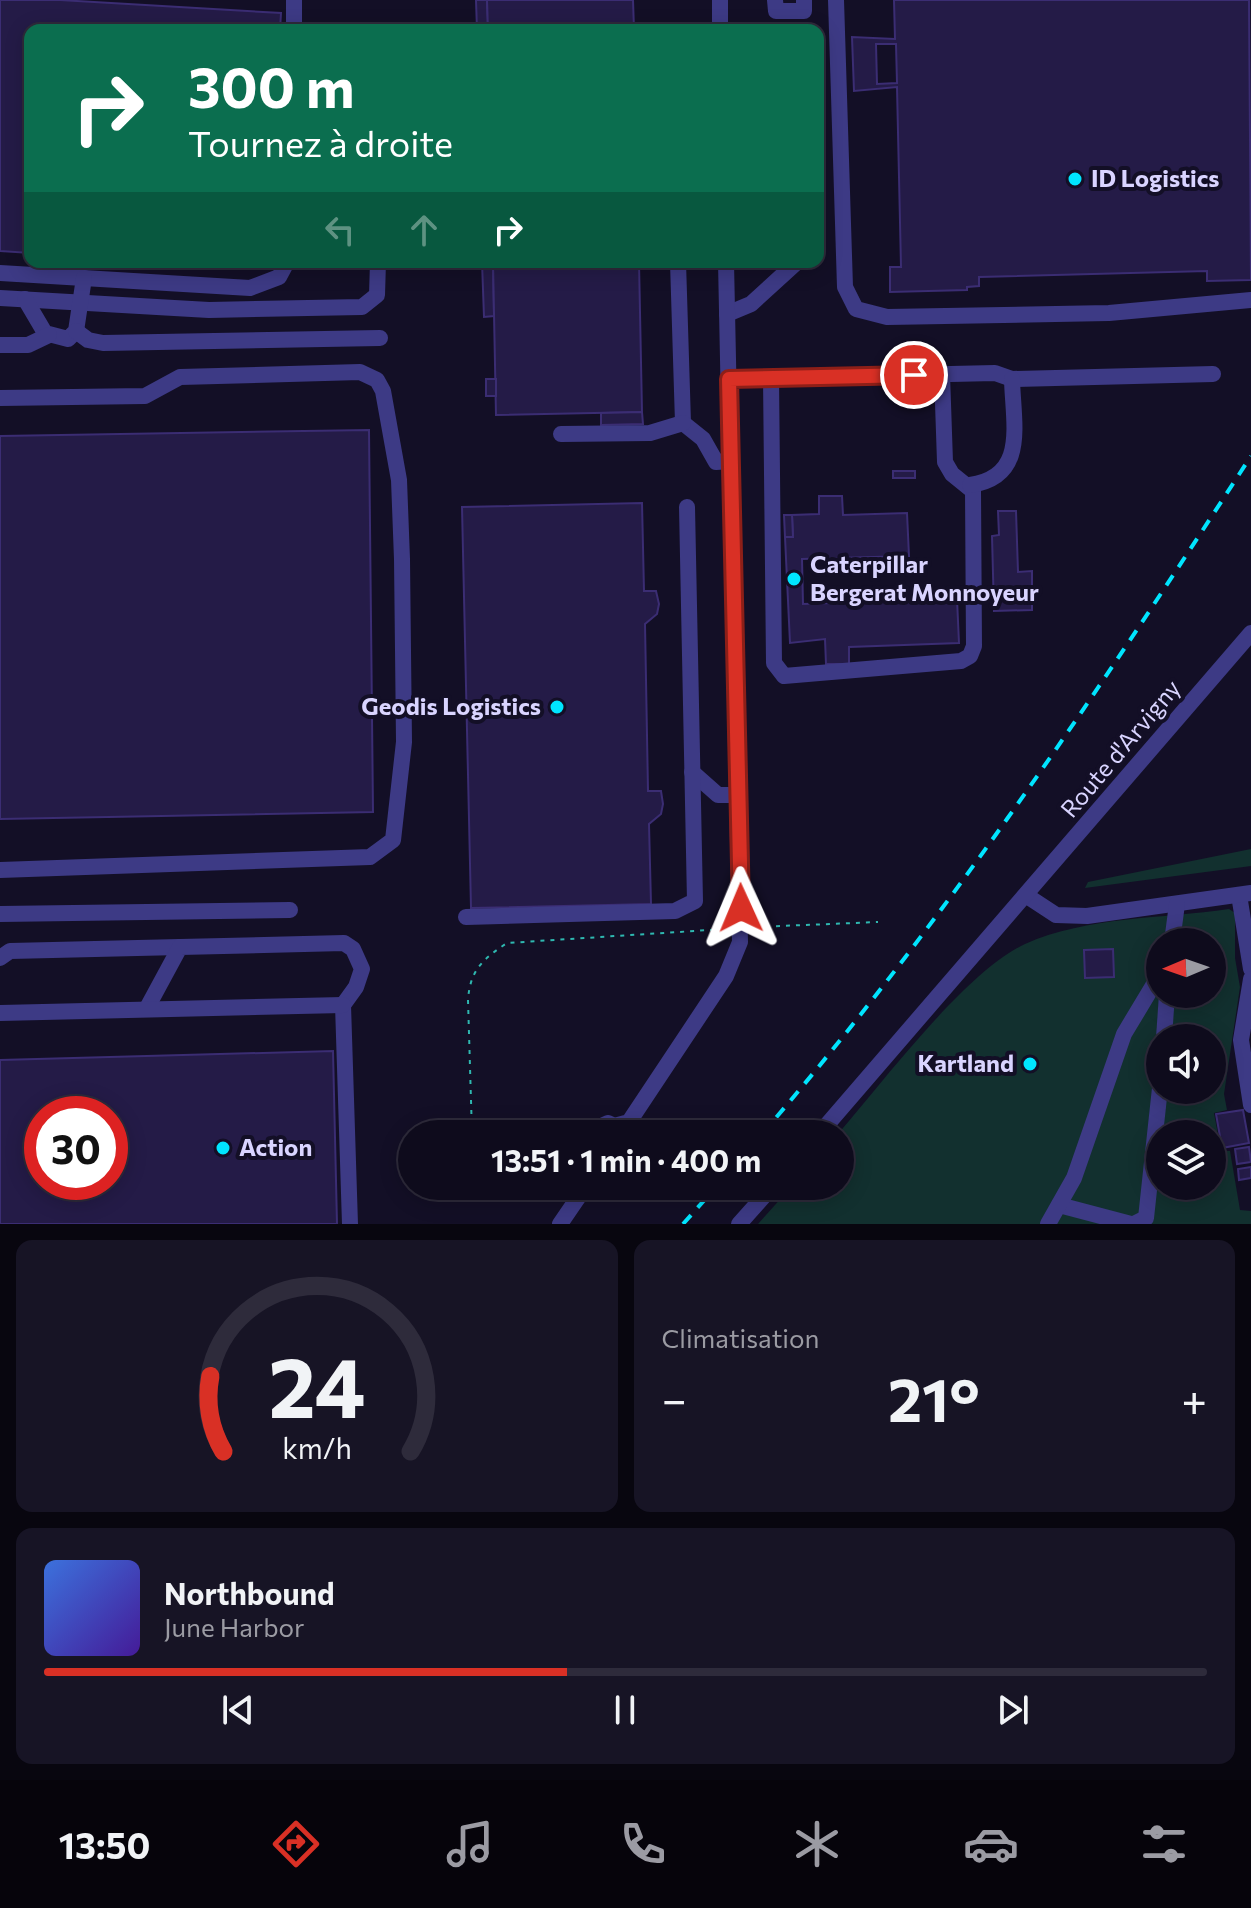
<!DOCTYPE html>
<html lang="fr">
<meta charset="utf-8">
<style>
:root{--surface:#0e0b1c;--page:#171425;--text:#f1f3f6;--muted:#9b9ba3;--line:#2e2b3b;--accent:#d93025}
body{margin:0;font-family:Commissioner,sans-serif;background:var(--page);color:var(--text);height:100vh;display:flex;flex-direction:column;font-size:30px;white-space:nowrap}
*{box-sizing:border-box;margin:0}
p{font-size:26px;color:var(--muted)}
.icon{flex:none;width:44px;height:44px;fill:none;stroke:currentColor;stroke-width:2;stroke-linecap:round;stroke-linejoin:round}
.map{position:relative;height:1224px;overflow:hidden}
.details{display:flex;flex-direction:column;gap:16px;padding:16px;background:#08060f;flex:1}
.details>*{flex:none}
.hud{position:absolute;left:24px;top:24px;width:800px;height:244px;border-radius:16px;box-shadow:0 4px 20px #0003,0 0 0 2px var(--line);background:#0b6e4f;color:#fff;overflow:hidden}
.needle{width:52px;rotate:268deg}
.tools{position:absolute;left:1146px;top:928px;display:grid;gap:16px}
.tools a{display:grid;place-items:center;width:80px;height:80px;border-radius:50%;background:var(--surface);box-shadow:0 4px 20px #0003,0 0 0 2px var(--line);font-size:40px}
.speed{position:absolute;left:24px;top:1096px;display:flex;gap:16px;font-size:40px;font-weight:700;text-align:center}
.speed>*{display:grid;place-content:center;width:104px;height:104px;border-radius:50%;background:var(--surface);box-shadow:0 4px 20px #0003,0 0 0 2px var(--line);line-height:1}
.speed .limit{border:12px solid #d22;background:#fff;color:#111}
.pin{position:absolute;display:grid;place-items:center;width:68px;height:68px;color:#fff;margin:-34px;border:4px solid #fff;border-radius:50%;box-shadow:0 2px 8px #0007}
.me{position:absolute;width:88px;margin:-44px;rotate:359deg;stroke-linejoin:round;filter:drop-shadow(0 0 6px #0008)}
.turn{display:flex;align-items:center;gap:28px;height:168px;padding:0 32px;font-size:36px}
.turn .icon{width:104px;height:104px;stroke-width:2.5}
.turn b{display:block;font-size:56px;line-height:68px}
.lanes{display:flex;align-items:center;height:76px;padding:0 32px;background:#0003;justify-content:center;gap:40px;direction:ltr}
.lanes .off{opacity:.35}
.big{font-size:60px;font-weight:700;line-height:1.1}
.details .tile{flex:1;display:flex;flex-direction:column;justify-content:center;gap:12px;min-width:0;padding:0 28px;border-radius:16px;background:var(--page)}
.details .dial{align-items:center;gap:0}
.dial svg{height:208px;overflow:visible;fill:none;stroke:var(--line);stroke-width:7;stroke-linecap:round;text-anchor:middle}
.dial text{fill:var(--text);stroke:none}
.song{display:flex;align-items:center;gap:24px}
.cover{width:96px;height:96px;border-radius:12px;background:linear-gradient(135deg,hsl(220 70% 55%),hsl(260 70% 35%))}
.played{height:8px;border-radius:4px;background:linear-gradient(90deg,var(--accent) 45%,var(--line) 45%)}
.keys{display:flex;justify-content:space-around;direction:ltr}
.heat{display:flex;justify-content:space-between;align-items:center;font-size:44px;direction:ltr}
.details .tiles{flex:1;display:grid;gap:16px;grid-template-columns:1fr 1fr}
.tile:last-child{grid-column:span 2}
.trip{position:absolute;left:398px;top:1120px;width:456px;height:80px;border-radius:40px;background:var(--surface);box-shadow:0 4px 20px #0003,0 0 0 2px var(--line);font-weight:700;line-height:80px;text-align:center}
.menu{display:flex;height:128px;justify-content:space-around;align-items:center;background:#06040b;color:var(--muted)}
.menu .icon{width:56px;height:56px}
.menu .selected{color:var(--accent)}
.menu b{font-size:36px;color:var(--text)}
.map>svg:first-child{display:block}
.green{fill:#12302f;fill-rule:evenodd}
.building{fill:#241b47;stroke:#3b2d73;stroke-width:2;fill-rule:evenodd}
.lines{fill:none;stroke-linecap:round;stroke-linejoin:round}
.path{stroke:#2fb8b0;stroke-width:2;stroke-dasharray:4 6;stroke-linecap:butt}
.minor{stroke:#3d3a85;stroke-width:16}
.rail{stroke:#00e5ff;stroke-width:4;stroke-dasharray:12 10;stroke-linecap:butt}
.route-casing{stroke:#8d1f18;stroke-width:20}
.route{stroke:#d93025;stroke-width:14}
.poi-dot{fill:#00e5ff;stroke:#130f26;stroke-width:3}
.labels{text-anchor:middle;stroke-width:8;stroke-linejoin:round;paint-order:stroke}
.poi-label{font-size:24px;font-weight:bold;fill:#d9d4ff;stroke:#130f26;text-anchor:start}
.street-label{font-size:24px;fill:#d9d4ff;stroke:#130f26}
</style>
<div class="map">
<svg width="1251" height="1224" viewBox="0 0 1251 1224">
<rect width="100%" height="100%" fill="#130f26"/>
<g class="green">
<path d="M1251,849V866L1085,888L1088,882Z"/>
<path d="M1229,909L1235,913V958L1240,987L1224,1094L1227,1110L1214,1113L1221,1151H1230L1240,1210L1251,1211V1224H758L792,1186H840L838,1134C883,1082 966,971 1025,944C1088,916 1162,919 1229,909ZM1160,942H1212V994H1160ZM1160,1038H1212V1090H1160ZM1160,1134H1212V1186H1160Z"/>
</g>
<g class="building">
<path d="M0,0H60L281,13L280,30H30V253L0,251Z"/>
<path d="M476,0H487L488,30H477Z"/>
<path d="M487,0H633L634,30H488Z"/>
<path d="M894,0H1249L1251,280L1207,281V271L979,277V286L967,287V290L890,292V267H901L897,87L854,91L852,37L895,39ZM876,44H896L897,83L877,84Z"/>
<path d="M482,262H493L494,316L484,317Z"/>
<path d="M493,262H639L642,412L496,415Z"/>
<rect x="486" y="379" width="10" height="17"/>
<path d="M892,387H914L915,394L892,395Z"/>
<path d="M642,412L643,424L601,425V413Z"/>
<path d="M369,430L373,812L0,819V436Z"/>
<rect x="893" y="471" width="22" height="7"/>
<path d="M819,496H842L843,515L907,513L909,556L802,559L803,604L957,599L959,643L849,647V664H826L825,639L790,643L785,537H793L792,515L819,514Z"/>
<path d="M642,503L644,591H656L659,604L657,614L645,624L648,791H661L663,804L661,814L649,824L651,904L471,908L462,507Z"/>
<path d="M998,511H1016L1018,572L1032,571V610L994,611L992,536L999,535Z"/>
<path d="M784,515H792L793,537H785Z"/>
<path d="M1113,949L1114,977L1085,978L1084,950Z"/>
<path d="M333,1051L337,1224H0V1060ZM42,1114H110V1182H42Z"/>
<path d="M1243,1110L1249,1143L1222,1148L1216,1114Z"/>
<path d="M1249,1147L1251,1162L1237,1164L1235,1149Z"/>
<path d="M1251,1167V1178L1239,1180L1238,1169Z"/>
</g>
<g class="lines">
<g class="path">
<path d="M756,927L878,922"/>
<path d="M472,1134L468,1000C470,970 483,959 507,943L725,929"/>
</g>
<g class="minor">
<path d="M720,0V30"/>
<path d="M775,0L776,11H804V0"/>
<path d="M836,0L845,287L856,309L887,317L1109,313L1251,300"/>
<path d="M294,30V0"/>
<path d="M818,141V243"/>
<path d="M678,262L683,423L703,439L716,462L730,461"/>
<path d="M0,273L250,288L279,277L287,262"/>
<path d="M0,298L209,310L362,307L377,295L378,262"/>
<path d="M25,299L45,333L68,339L76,331L84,278"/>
<path d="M727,314L751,304L797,262"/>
<path d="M76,331L88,340L103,343L380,338"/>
<path d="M0,345H28L49,335"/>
<path d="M771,378L774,663L784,676L961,661L970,656L974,646L973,491L952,474L945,462L942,374"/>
<path d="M729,379L995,373L1012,379L1213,374"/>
<path d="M0,398L145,396L180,377L360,372L377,380L383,391L399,480L402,559L404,742L393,840L370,857L0,870"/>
<path d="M561,434L650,433L683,423"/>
<path d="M970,485C1028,477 1013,424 1012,379"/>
<path d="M692,772L718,795H738"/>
<path d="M1239,895L1251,969"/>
<path d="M1027,896L1056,915L1087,916L1251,893"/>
<path d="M0,914L290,910"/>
<path d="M466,917L675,911L695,901L687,507"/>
<path d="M1172,942L1177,904"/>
<path d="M0,958L10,951L180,947"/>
<path d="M1251,979L1241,1040L1251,1105"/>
<path d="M147,1008L180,947L344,943L353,949L362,969L356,987L343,1005L350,1224"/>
<path d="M0,1013L343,1005"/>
<path d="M1164,1038L1167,994"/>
<path d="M618,1125L629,1122L726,976L740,942L726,262"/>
<path d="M584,1134L608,1123L632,1134"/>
<path d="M819,1134L1251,633"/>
<path d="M595,1186H620"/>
<path d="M1059,1205L1131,1224"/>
<path d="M560,1224L586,1186"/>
<path d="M739,1224L773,1186"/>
<path d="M1048,1224L1074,1178L1124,1034L1160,974"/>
<path d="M1134,1224L1146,1218L1160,1088"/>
</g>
<g class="rail">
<path d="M762,1134C945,922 1099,690 1251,456"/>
<path d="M683,1224L717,1186"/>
</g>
</g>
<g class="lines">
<defs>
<path id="route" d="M741,908L729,379L914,375"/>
</defs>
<use href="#route" class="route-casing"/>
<use href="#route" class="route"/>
</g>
<g class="poi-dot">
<circle cx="1075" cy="179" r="8"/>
<circle cx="794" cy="579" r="8"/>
<circle cx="557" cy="707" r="8"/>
<circle cx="1030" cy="1064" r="8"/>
<circle cx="223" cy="1148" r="8"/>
</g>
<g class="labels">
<g class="poi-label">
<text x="1091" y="187">ID Logistics</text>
<text x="810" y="573">Caterpillar<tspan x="810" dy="28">Bergerat Monnoyeur</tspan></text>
<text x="541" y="715" text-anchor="end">Geodis Logistics</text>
<text x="1014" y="1072" text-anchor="end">Kartland</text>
<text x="239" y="1156">Action</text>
</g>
<g class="street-label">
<text transform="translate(1121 749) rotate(-50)" y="8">Route d'Arvigny</text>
</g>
</g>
</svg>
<div class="tools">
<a><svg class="needle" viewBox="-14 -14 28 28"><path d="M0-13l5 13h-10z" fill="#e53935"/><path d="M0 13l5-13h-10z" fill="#9b9ba3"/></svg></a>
<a><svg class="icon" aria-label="sound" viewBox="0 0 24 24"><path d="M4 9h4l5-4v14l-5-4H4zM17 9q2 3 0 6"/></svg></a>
<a><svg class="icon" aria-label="layers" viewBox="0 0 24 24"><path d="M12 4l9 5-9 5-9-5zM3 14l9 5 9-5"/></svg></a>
</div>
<div class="speed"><div class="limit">30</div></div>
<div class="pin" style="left:914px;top:375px;background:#d93025"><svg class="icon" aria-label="arrive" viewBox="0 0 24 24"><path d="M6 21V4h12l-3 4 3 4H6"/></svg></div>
<svg class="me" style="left:741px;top:908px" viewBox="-20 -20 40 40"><path d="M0-17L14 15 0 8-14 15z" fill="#d93025" stroke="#fff" stroke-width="4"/></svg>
<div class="trip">13:51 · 1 min · 400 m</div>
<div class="hud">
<div class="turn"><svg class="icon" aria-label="right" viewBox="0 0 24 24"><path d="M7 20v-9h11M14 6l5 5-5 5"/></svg><div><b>300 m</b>Tournez à droite</div></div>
<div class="lanes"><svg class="icon off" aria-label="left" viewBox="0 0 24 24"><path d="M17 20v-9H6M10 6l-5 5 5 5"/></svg><svg class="icon off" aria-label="ahead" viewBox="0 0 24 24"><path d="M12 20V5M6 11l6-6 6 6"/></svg><svg class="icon" aria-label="right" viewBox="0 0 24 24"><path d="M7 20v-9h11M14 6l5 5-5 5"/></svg></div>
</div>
</div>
<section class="details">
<div class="tiles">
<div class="tile dial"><svg viewBox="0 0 100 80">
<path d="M14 69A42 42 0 1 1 86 69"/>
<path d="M14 69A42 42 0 0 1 9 40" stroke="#d93025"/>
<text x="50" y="56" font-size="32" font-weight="700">24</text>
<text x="50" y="72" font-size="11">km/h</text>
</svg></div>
<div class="tile"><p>Climatisation</p>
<div class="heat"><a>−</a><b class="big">21°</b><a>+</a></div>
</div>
<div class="tile">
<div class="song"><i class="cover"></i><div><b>Northbound</b><p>June Harbor</p></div></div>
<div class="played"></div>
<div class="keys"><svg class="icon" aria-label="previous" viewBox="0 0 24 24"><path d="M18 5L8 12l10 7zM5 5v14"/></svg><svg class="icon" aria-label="pause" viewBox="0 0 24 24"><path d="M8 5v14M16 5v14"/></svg><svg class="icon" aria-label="next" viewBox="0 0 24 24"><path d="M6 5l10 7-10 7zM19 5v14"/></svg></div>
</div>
</div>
</section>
<nav class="menu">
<b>13:50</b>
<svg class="icon selected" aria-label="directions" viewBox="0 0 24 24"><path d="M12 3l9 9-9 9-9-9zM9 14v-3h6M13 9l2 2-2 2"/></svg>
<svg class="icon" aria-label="music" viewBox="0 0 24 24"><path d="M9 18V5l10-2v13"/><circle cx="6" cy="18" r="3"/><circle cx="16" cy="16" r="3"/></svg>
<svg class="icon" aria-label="phone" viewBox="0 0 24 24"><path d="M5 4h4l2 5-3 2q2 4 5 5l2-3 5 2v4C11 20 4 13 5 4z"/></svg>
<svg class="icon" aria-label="climate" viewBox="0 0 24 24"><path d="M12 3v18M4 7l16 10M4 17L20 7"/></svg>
<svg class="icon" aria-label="car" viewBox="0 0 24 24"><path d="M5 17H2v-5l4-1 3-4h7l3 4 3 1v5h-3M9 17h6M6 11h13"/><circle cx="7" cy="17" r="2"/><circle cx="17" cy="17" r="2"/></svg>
<svg class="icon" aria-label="filters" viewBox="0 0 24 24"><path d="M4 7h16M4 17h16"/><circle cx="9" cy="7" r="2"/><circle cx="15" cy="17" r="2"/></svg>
</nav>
